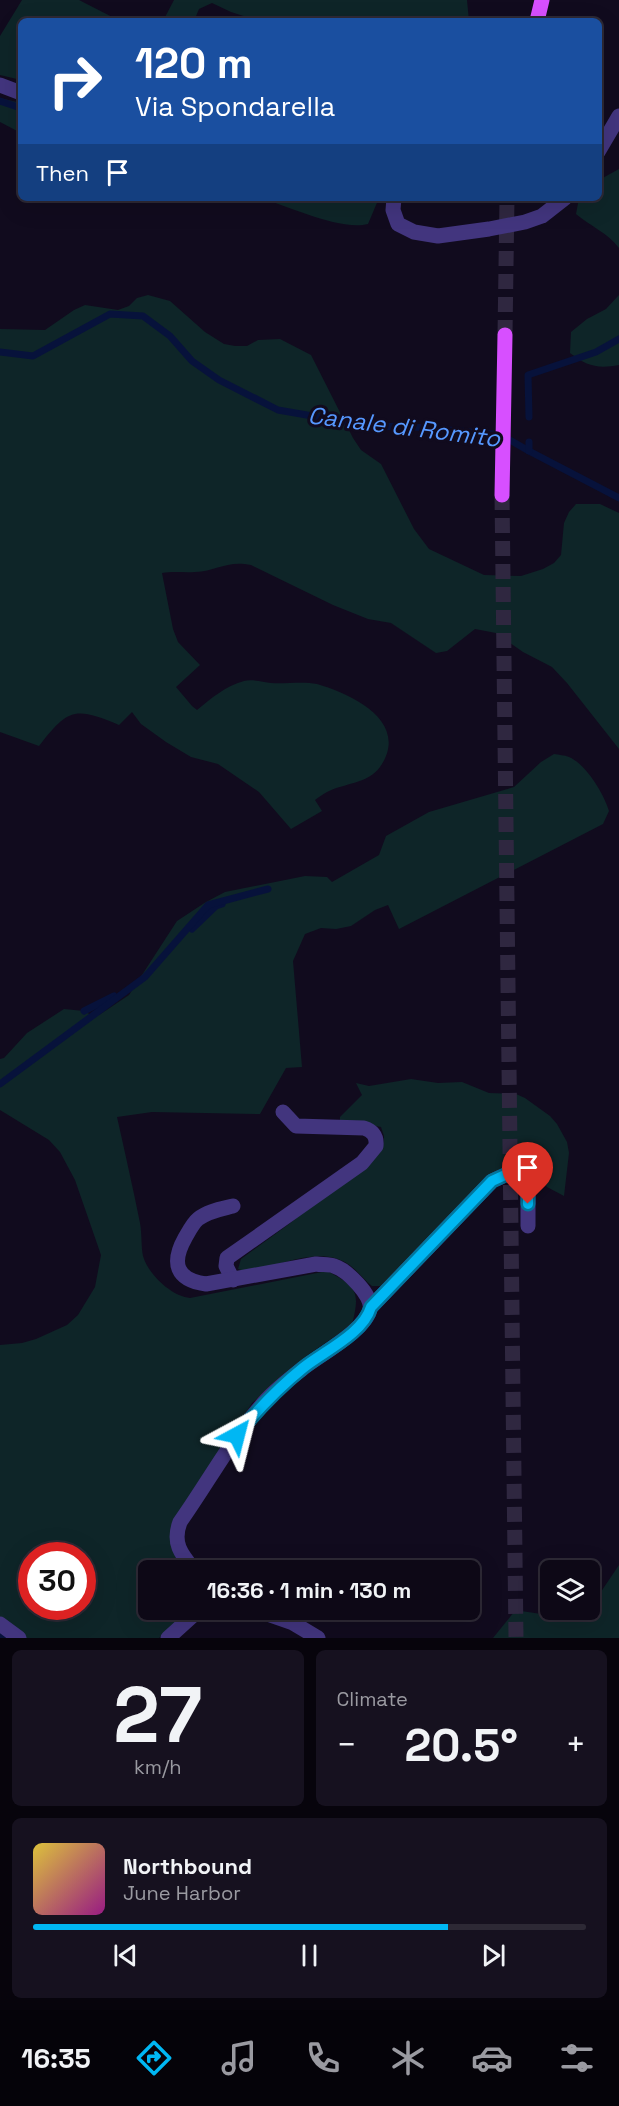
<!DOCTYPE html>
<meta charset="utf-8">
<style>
:root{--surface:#0d0816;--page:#16111f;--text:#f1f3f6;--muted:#9a9aa1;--line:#2d2935;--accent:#00b7f3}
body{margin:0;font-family:"Space Grotesk",sans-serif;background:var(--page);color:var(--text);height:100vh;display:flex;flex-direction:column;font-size:22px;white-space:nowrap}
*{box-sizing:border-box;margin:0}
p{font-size:20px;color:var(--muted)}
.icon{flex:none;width:33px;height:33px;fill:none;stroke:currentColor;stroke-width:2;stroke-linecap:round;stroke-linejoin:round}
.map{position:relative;height:1638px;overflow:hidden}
.details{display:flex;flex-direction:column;gap:12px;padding:12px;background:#07040c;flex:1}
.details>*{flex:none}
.guide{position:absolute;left:18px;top:18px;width:584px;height:183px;border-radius:9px;box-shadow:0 6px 24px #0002,0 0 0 2px var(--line);background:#1a4fa0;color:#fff;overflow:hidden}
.controls{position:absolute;left:540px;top:1560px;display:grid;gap:12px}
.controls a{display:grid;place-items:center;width:60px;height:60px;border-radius:9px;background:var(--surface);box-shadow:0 6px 24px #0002,0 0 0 2px var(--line);font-size:30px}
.speed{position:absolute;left:18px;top:1542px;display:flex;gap:12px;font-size:30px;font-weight:700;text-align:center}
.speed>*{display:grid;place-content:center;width:78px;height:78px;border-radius:50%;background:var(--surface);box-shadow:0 6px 24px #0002,0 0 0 2px var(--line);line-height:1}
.speed .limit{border:9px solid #d22;background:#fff;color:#111}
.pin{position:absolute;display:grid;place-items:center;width:51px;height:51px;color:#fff;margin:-62px -26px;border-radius:50% 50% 50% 0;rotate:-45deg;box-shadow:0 0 6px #0007}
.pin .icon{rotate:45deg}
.me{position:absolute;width:66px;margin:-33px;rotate:38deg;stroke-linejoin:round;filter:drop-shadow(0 0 4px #0008)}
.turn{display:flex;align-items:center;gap:21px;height:126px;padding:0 18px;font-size:27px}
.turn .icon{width:78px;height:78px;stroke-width:2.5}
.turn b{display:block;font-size:42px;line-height:51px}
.then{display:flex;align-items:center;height:57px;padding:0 18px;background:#0003;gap:12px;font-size:22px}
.big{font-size:45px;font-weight:800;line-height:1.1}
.details .widget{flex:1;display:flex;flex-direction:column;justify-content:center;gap:9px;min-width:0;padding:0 21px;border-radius:9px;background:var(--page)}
.details .dial{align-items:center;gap:0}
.dial b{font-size:78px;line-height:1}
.song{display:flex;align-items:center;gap:18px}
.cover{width:72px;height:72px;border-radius:9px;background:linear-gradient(135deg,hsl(50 70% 55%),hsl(310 70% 35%))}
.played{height:6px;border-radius:3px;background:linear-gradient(90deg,var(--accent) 75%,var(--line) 75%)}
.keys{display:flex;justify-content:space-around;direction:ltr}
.heat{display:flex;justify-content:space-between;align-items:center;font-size:33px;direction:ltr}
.details .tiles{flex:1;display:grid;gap:12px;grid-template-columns:1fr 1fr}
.widget:last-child{grid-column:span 2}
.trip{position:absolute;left:138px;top:1560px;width:342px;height:60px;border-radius:9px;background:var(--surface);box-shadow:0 6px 24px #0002,0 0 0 2px var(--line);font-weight:800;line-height:60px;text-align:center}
.tab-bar{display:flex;height:96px;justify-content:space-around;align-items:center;background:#050309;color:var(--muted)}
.tab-bar .icon{width:42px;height:42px}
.tab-bar .on{color:var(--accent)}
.tab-bar b{font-size:27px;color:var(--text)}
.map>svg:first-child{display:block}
.green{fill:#0e2528;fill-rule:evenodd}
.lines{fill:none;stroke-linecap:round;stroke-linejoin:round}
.stream{stroke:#07123b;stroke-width:7}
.major-tunnel{stroke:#2f2740;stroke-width:15;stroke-dasharray:15 8;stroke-linecap:butt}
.minor{stroke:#42357e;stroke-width:15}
.major{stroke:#d74fff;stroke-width:15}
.route-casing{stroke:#00779e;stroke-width:15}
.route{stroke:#00b7f3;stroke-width:10}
.labels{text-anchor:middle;stroke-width:6;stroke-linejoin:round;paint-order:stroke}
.water-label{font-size:24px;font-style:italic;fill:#5698ff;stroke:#110b1e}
</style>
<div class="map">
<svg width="619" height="1638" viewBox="0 0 619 1638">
<rect width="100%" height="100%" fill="#110b1e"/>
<g class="green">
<path d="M22,0H79L120,21H21V80L0,75V36Z"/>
<path d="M174,0H467L469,21H259L231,12L212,3L199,9L194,21H163Z"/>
<path d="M0,98L21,103V133L0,122Z"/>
<path d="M619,169V248C608,233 590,226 576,214L579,198H598L599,180Z"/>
<path d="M259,198H379L368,224C339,231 290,206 259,198Z"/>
<path d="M148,295L170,301L205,332L224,344L235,346H247L258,340L280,339L311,355L353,438L361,450L381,464L414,529L429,549L484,575L521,576L543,569L554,563L561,555L564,523L569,512L576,504H600L619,513V749L567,683L552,667L523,652L496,633L475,629L447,651L436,653L391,623L368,619L333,605L251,565C227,560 217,571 195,572C184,573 174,571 162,573L173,629L178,642L200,665L176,687L192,706L197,710C212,698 225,686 244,681C252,679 263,682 271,683C286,684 303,681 317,684C352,694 411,722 380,767C368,784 344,783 327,792C323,794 319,797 315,800L322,811L291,829L259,792L218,764L191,757L166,742L141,724L132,712L119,725C74,706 68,709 39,746L0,732V329L45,330L74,310L85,305L118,310L129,306L137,298Z"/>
<path d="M619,295V365C597,369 587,366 570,353L571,332L587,319L606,309Z"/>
<path d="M554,754C559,755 564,755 569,757C586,764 604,794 609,811L603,824L399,929L388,905L375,910L351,926L336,929L321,928L305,934L293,961L302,1067L286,1068L260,1114L152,1112L117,1117C125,1153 133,1188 140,1223C142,1234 141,1246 143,1256C148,1274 171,1296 190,1298L327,1271C358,1287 360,1292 352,1325L309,1354L252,1403L170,1533C171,1549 176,1558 186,1570H148V1610H191L159,1638H25L0,1618V1345L22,1343L36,1339L67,1325L78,1315L95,1287L101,1255L75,1180L60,1152L49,1140L0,1110V1059L4,1058L27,1033L64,1009L84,1011L91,1015H99L129,995L177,921L206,902L225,892L305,876L327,877L332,882L379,855L386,836L429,812L514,787L541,762ZM32,1556H82V1606H32Z"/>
<path d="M411,1079L438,1083L462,1082L489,1093L516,1094L525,1098L550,1116L557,1124L567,1142L569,1153L564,1196L547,1187L536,1171L523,1166L497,1172L382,1286H372C363,1279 357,1270 348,1264C320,1245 278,1266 248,1272L238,1269L241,1259L289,1224L383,1147L384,1136L381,1127L340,1120V1117L362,1095L356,1083L369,1086Z"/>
<path d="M619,1565V1638H493L518,1607L521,1611L582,1620Z"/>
</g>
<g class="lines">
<g class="stream">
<path d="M0,101L21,108"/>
<path d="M0,352L33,356L110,314L143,316L170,336L192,361L219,380L278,410L376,427L403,426L493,434L508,439L529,451L619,498"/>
<path d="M529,417L528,375L596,352L619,339"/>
<path d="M529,451V442"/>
<path d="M192,929L216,906L222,904"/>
<path d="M84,1011L114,996"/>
<path d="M0,1084L145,977L208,905L268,889"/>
<path d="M0,1636L3,1638"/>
</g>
<g class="major-tunnel">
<path d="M505,335L507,198"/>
<path d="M502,495L516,1638"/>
</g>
<g class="minor">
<path d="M0,85L21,93"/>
<path d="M598,152L619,116"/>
<path d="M394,198L393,210L398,224L414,232L438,236L489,229L525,222L542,216L565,198"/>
<path d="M233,1280L226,1266L227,1258L362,1163L376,1146C377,1136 373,1131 364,1128L296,1126L283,1112"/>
<path d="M371,1307L492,1181L518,1169L528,1181V1226"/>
<path d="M194,1570C181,1554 172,1543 180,1522C207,1484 230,1441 261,1406C272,1392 288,1380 302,1369C318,1356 366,1330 370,1309C373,1296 347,1270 334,1266C329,1264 322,1265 316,1264L206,1284C176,1280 171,1263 185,1238C189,1231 193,1223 198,1219C208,1211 221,1209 233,1206"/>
<path d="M256,1610L293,1623L318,1638"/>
<path d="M0,1624L19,1638"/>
<path d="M168,1638L199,1610"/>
</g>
<g class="major">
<path d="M537,21L542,0"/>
<path d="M502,495L505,335"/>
</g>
</g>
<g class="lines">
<defs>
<path id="route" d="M237,1435C258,1409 277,1389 303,1368C324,1351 363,1334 371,1307L492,1181L518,1169L528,1181V1204"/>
</defs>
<use href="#route" class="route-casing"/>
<use href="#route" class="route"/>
</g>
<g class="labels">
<g class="water-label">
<text transform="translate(404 427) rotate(7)" y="8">Canale di Romito</text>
</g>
</g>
</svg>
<div class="controls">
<a><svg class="icon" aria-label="layers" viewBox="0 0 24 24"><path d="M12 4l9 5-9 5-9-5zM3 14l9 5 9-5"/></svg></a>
</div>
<div class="speed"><div class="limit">30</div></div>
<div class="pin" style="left:528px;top:1204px;background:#d93025"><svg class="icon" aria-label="arrive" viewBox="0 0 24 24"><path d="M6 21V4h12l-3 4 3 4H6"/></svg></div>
<svg class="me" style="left:237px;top:1435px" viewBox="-20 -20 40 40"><path d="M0-17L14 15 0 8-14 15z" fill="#00b7f3" stroke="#fff" stroke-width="4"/></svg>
<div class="trip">16:36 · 1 min · 130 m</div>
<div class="guide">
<div class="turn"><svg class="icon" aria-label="right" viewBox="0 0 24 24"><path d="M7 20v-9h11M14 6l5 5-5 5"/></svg><div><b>120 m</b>Via Spondarella</div></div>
<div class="then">Then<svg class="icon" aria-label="arrive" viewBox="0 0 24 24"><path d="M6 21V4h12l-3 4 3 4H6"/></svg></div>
</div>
</div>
<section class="details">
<div class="tiles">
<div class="widget dial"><b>27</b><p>km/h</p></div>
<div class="widget"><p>Climate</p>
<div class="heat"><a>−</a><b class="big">20.5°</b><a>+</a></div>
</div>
<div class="widget">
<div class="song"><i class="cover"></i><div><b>Northbound</b><p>June Harbor</p></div></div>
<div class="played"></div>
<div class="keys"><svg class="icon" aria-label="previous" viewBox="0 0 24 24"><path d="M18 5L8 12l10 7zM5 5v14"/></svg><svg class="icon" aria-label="pause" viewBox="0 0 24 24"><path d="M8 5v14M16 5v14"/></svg><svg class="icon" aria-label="next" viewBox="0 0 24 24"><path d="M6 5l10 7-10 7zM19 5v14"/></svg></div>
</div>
</div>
</section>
<nav class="tab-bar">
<b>16:35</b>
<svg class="icon on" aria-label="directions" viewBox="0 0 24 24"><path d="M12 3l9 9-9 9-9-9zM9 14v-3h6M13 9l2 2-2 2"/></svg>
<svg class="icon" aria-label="music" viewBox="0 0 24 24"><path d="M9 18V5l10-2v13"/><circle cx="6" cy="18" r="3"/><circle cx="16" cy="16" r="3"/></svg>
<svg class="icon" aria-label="phone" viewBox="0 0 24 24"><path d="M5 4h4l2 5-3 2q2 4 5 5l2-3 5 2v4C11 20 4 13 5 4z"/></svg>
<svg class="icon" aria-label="climate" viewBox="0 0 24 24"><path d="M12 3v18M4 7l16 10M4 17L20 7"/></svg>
<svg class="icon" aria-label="car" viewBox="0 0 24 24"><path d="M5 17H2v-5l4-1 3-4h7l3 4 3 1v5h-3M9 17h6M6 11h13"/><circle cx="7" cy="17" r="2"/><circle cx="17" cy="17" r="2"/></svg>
<svg class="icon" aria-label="filters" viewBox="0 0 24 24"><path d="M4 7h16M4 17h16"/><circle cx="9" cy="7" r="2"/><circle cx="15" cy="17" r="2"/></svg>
</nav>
